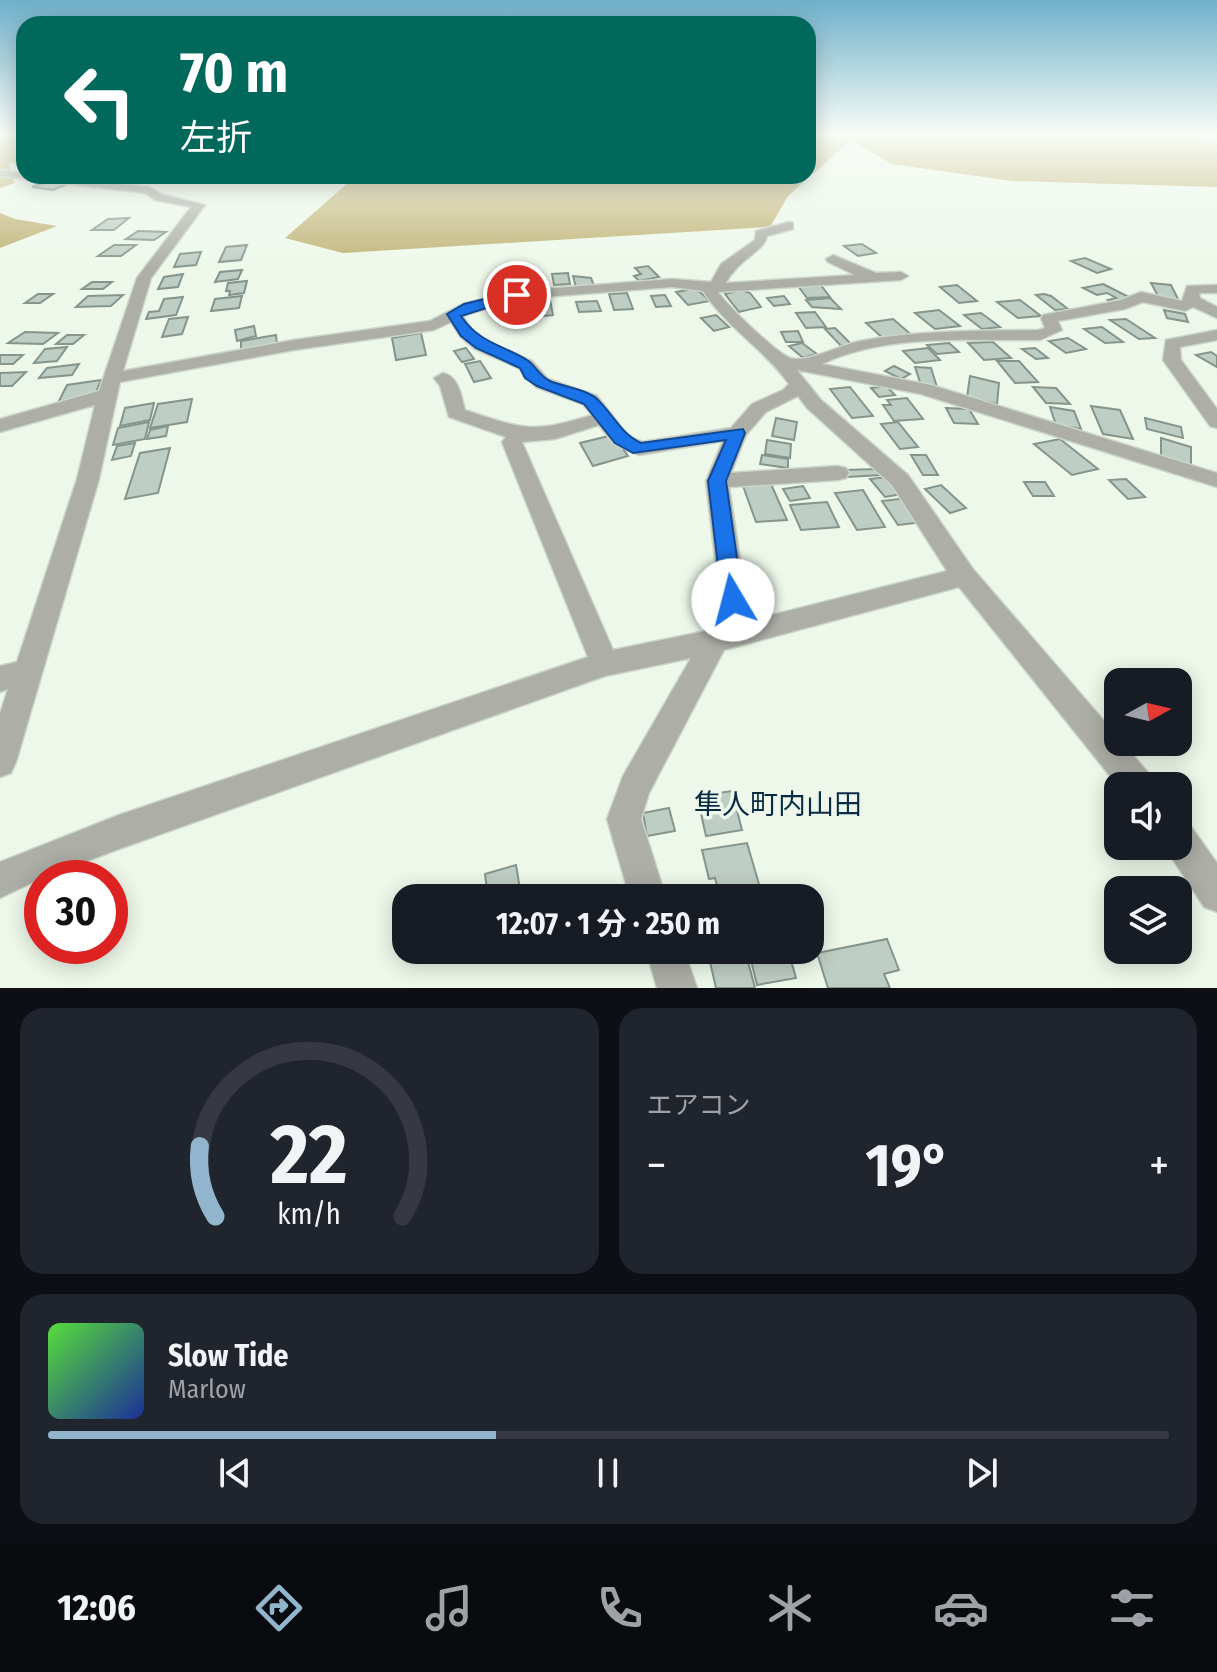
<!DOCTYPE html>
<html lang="ja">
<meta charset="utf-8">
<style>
:root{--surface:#171b24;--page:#20242c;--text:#f1f3f6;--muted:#9ea1a6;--line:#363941;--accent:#92b4cd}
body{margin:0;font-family:"Fira Sans Condensed","Noto Sans JP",sans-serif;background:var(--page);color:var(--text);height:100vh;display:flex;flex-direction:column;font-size:30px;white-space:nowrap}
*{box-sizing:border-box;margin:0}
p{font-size:26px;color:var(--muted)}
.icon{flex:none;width:44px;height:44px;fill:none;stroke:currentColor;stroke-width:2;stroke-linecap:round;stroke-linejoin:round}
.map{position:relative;height:988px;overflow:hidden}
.drawer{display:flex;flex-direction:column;gap:20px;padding:20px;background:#0d0f14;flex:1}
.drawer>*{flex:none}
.hud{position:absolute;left:16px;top:16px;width:800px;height:168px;border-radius:24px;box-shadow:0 4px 20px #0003;background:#00695c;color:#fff;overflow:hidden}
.needle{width:52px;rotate:82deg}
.fabs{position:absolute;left:1104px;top:668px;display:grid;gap:16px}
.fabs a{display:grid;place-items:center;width:88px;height:88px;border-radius:16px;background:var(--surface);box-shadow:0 4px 20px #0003;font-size:40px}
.speed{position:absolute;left:24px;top:860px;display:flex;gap:16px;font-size:40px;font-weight:700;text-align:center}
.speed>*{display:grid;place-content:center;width:104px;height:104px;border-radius:50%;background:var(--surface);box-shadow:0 4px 20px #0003;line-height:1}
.speed .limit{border:12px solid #d22;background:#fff;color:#111}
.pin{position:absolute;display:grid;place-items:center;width:68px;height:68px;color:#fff;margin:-34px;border:4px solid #fff;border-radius:50%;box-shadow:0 2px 8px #0007}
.me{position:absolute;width:88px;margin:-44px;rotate:352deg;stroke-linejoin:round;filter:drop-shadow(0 0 6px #0008)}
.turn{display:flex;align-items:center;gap:28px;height:168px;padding:0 32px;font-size:36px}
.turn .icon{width:104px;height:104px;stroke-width:2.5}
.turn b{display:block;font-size:56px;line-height:68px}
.big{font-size:60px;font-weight:700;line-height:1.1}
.drawer .tile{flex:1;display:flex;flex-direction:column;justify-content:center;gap:12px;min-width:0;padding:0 28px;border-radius:24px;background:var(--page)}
.drawer .dial{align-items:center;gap:0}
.dial svg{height:208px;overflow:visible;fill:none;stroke:var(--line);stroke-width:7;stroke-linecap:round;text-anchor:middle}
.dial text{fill:var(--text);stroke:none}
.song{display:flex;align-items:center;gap:24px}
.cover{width:96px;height:96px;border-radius:12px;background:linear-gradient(135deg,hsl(110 70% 55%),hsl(230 70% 35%))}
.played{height:8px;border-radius:4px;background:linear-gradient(90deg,var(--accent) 40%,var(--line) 40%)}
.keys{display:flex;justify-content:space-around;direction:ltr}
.heat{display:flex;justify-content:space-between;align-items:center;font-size:44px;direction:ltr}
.drawer .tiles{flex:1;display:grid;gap:20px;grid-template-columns:1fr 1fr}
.tile:last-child{grid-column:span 2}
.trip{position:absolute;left:392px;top:884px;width:432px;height:80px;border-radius:24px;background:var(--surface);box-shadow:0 4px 20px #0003;font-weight:700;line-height:80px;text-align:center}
.dock{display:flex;height:128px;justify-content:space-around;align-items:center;background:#090b0e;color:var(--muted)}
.dock .icon{width:56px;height:56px}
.dock .on{color:var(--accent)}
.dock b{font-size:36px;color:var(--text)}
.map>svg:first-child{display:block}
.forest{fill:#c0b274}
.building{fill:#bfcec5;stroke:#86958c;stroke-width:2}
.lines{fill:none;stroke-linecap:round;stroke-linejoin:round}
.minor-casing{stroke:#ccd5c9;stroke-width:3}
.minor{fill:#acaea7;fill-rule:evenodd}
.route{fill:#1a73e8;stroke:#114b97;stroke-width:2}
.labels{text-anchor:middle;stroke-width:7;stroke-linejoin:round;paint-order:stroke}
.near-quarter-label{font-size:28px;fill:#092b44;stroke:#edf8ea}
</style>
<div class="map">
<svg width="1217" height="988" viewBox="0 0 1217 988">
<rect width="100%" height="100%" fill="#edf8ea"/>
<g class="forest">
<path d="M0,134H24V160L9,164L14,183L0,188Z"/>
<path d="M808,134H1176L1217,144V187L1012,181L892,164L851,140L788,196L770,227L343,253L285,238L356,176H808Z"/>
<path d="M0,213L15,219L57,226L0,248Z"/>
</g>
<g class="building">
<path d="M46,182L67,184L53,190L32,187Z"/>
<path d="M129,218L114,230H92L108,219Z"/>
<path d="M138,231L166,232L154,240L126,239Z"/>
<path d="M862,244L876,253L858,256L844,246Z"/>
<path d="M114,245H136L121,256H98Z"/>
<path d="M247,245L241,260L219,262L226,247Z"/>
<path d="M201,252L196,265L174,267L180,254Z"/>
<path d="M1085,258L1111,269L1097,273L1071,261Z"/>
<path d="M648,266L659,277L639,281L634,276L641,274L635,268Z"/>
<path d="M242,270L238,279L215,282L220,272Z"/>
<path d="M568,273L570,284L554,285L552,274Z"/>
<path d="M183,274L178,287L158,289L164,277Z"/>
<path d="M535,275L537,287L515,289L514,277Z"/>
<path d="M573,276L591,278L594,286L576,288Z"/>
<path d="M247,281L244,293L229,295L230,291H226L228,283Z"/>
<path d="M92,282H112L103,289H82Z"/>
<path d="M1151,283L1171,285L1179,301L1159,298Z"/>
<path d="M820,284L830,297L807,298L798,286Z"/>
<path d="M1103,284L1131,298L1112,302L1108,300L1116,298L1107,293L1097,295L1083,288Z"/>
<path d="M957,285L977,301L959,303L940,287Z"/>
<path d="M693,289L700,292L710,301L688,305L676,292Z"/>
<path d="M741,290L750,293L761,307L739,312L725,294Z"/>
<path d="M627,293L633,309L614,310L609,294Z"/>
<path d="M38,294H53L40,303H25Z"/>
<path d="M1044,294L1051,296L1068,309L1055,310L1036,295Z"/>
<path d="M123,295L111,306L76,307L88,296Z"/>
<path d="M665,295L671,306L656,307L651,296Z"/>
<path d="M242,296L239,308L211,311L215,299Z"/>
<path d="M784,296L790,304L774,306L767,298Z"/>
<path d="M183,297L176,315L146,319L149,312L159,311L164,299Z"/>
<path d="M830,298L841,309L812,307L806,300Z"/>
<path d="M550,300L553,315L532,317L530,301Z"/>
<path d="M1020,300L1041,316L1018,318L997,302Z"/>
<path d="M597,301L601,311L579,312L576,302Z"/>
<path d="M519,308L520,317L497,319V310Z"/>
<path d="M939,310L960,326L935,329L915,313Z"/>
<path d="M1164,310L1185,314L1188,322L1167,318Z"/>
<path d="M815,312L826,327L806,328L796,313Z"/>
<path d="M981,313L1000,327L982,329L964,315Z"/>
<path d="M716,315L729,327L714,331L701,318Z"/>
<path d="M188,317L182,334L162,337L169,319Z"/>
<path d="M893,319L914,337L886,341L866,323Z"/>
<path d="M1126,319L1155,338L1139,339L1110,320Z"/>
<path d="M254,326L256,336L237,341L235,330Z"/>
<path d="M1102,327L1123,342L1105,343L1084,329Z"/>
<path d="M835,328L851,344L841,346L825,329Z"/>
<path d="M798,331L803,342H786L781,332Z"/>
<path d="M25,332L58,333L43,344L8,343Z"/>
<path d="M421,333L426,355L396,360L392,338Z"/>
<path d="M67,335H84L73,344H56Z"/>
<path d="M276,335L277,346L241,352V341Z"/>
<path d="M1068,338L1086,349L1066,353L1049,341Z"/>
<path d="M993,342L1011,358L984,360L968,343Z"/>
<path d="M802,343L817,354L803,358L789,346Z"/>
<path d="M949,343L959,352L937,354L927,345Z"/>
<path d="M67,347L57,361L34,363L45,349Z"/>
<path d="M466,348L474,359L462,362L454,351Z"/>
<path d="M928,348L940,360L915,363L903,351Z"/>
<path d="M1035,348L1048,358L1036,359L1022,349Z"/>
<path d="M1211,352L1217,356V367L1196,355Z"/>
<path d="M0,355H23L13,364H0Z"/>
<path d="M480,361L491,378L474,382L465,364Z"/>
<path d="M997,361H1019L1038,382L1015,383Z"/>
<path d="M79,364L72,375L39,378L47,368Z"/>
<path d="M894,366L910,374L901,379L885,371Z"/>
<path d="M915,367L931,368L937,387L921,385Z"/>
<path d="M26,372L12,386H0V373Z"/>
<path d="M970,376L999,383L997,404L967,397Z"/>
<path d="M101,380L94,397L58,403L67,385Z"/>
<path d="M886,386L895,395L879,397L871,388Z"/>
<path d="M850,387L873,416L852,418L830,389Z"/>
<path d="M1033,387L1056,388L1070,404L1046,403Z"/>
<path d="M907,398L923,419L894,421L883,405H891L887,400Z"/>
<path d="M192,399L187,422L150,428L158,404Z"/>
<path d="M154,403L150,420L120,426L125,408Z"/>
<path d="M1091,406L1120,410L1133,439L1103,434Z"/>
<path d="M1050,407L1074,411L1081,429L1056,425Z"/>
<path d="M946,408L969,409L978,424L954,423Z"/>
<path d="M776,418L797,422L794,440L772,436Z"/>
<path d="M1145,418L1181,427L1183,438L1147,429Z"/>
<path d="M149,422L145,439L113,445L118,428Z"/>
<path d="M898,422L918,447L900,449L881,424Z"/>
<path d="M168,426L166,436L147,439L150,430Z"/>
<path d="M613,435L628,456L593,466L580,443Z"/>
<path d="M1161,438L1191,447V465L1161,456Z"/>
<path d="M1060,439L1098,469L1072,475L1034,444Z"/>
<path d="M767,440L791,444L790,458L765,454Z"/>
<path d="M135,443L131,456L112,460L117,446Z"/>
<path d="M170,448L158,493L125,499L140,453Z"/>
<path d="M762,455L788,459V468L760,464Z"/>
<path d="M911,455H926L938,475H923Z"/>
<path d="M878,469L881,475L847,477L844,470Z"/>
<path d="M887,477L902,494L885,497L870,479Z"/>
<path d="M1126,479L1145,497L1128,499L1109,480Z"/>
<path d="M1024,482H1045L1054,496H1033Z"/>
<path d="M771,484L787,520L756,522L743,486Z"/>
<path d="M941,485L966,508L950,513L925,489Z"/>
<path d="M803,486L810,498L790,501L783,489Z"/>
<path d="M863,490L885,527L857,530L835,493Z"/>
<path d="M907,498L924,522L898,525L882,501Z"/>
<path d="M827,502L839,527L801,530L790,505Z"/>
<path d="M732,791L742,830L706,836L697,796Z"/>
<path d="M669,808L675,831L647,836L643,813Z"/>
<path d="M747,843L763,898H720L715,878L709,879L702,850Z"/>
<path d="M516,865L520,889L488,898L485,874Z"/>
<path d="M544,885L597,886V898H543Z"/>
<path d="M523,887H538V898H522Z"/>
<path d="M887,939L899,970L884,974L890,988H828L817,953Z"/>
<path d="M762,950H788L796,978L757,985L749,952Z"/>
<path d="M746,954L755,988H716L710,962Z"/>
</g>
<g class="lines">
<defs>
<g id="minor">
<path d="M0,170L24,173V176H55L149,187L163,195L205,205L151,278L123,371L294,340L430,321L463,304L517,291L672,279L711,282L721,264L755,240L756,231L789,222L793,223V229L767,236C765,251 736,261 726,283L855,275L828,262L826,259L833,255L876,273L901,272L908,276L901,280L718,292C728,306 776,353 790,358C806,364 842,344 860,341C919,330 979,331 1038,330L1045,328L1041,318L1043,315L1121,300L1141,292L1182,301L1187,286L1217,285V293H1199L1200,298L1217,307V318L1193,307L1185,311L1143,302L1125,309L1058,321L1062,330L1040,340C970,341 887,333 822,364L931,385L1217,473V487L921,394L797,370L821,400L908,475L973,569L1118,737V742H1122L1150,775L1155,786H1118L959,587L724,650L649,793L641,819L666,898H630L607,819L623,776L691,658L605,676L119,849L42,878L0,898V862L119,815L588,657L502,442L506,437L449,417L440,386L434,378L443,373C459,377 461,395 465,410C522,429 532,434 592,415L583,404L536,387L519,368L475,349L460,336L451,322L434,330L294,350L120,382L99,479L16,762L11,773L0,777V714L8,689L0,692V666L17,662L77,479L95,405L0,432V419L99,391L137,278L191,207L155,200L146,193L0,176ZM672,287L703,291C726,327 764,349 789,384L783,390L752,404L731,428L642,442L628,436L597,396L548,379L532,361L487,341L472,330L463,316L517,299ZM798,396L807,408L892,485L947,571L736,624L746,600L729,487L838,480L846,478L849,473L846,468L838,466L731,473L746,435L766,412ZM599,425L614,444L639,455L723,441L706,481L720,600L706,631L613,650L522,442L555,439Z"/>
<path d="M1217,330V340L1180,347L1181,360L1217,409V428L1210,426L1163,360L1166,340Z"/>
<path d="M1178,820L1190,825L1217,863V912L1204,907L1166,849L1165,846H1178Z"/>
<path d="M646,950H684L697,988H657Z"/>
</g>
</defs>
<use href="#minor" class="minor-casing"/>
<use href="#minor" class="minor"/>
</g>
<linearGradient id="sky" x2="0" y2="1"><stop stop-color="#6fb0ca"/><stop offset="0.49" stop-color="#f7fcf6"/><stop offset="1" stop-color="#f7fcf6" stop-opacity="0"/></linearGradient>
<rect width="1217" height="273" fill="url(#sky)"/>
<path class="route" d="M517,291L521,292V297L461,316C478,342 502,345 527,360C536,366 539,376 550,381C564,387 586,389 597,399C613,414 620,433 641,443L743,429L745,433L726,481L743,600L740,606L733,609L725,606L722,600L708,481L726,440L633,453L615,443L584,404L537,386L525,378L520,368L476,348L461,336L447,314L464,304Z"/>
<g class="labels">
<g class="near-quarter-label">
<text x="778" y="814">隼人町内山田</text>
</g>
</g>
</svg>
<div class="fabs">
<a><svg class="needle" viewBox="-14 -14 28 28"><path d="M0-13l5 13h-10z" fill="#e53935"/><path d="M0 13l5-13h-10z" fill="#9ea1a6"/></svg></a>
<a><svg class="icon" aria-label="sound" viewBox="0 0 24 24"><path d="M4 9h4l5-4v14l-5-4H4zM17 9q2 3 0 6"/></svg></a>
<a><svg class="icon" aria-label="layers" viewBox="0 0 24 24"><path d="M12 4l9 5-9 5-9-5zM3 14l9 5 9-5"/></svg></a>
</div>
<div class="speed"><div class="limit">30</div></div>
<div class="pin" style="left:517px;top:295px;background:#d93025"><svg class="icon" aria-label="arrive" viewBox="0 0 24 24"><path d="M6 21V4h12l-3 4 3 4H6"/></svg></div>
<svg class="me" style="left:733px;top:600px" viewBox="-20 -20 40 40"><circle r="19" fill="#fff"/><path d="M0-13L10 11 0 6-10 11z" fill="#1a73e8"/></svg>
<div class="trip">12:07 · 1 分 · 250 m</div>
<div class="hud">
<div class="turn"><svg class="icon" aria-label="left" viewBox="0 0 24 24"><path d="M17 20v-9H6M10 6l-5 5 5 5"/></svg><div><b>70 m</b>左折</div></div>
</div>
</div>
<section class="drawer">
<div class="tiles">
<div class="tile dial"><svg viewBox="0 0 100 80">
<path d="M14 69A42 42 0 1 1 86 69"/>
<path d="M14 69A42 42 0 0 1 8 42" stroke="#92b4cd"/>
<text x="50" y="56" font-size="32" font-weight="700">22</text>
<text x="50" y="72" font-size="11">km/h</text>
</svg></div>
<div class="tile"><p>エアコン</p>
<div class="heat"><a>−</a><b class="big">19°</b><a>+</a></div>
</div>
<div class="tile">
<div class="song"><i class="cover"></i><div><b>Slow Tide</b><p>Marlow</p></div></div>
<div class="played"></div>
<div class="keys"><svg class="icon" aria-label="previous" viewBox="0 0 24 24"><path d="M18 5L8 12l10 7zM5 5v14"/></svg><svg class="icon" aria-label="pause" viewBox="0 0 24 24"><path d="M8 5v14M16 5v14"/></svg><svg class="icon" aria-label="next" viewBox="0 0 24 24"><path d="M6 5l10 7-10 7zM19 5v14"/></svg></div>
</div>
</div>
</section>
<nav class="dock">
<b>12:06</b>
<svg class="icon on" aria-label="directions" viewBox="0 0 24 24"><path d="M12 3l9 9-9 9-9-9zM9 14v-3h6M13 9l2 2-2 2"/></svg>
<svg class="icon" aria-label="music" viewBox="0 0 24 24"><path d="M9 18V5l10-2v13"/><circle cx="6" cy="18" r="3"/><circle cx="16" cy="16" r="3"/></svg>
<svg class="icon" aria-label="phone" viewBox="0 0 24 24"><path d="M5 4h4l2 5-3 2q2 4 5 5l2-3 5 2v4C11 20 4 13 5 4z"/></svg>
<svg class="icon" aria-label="climate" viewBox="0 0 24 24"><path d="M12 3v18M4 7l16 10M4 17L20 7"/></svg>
<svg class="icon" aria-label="car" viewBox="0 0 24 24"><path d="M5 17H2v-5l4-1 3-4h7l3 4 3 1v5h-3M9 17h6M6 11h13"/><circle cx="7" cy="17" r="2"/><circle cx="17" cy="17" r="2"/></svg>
<svg class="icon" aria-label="filters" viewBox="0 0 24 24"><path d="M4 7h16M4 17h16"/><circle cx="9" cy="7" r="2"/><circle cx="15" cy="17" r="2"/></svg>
</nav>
